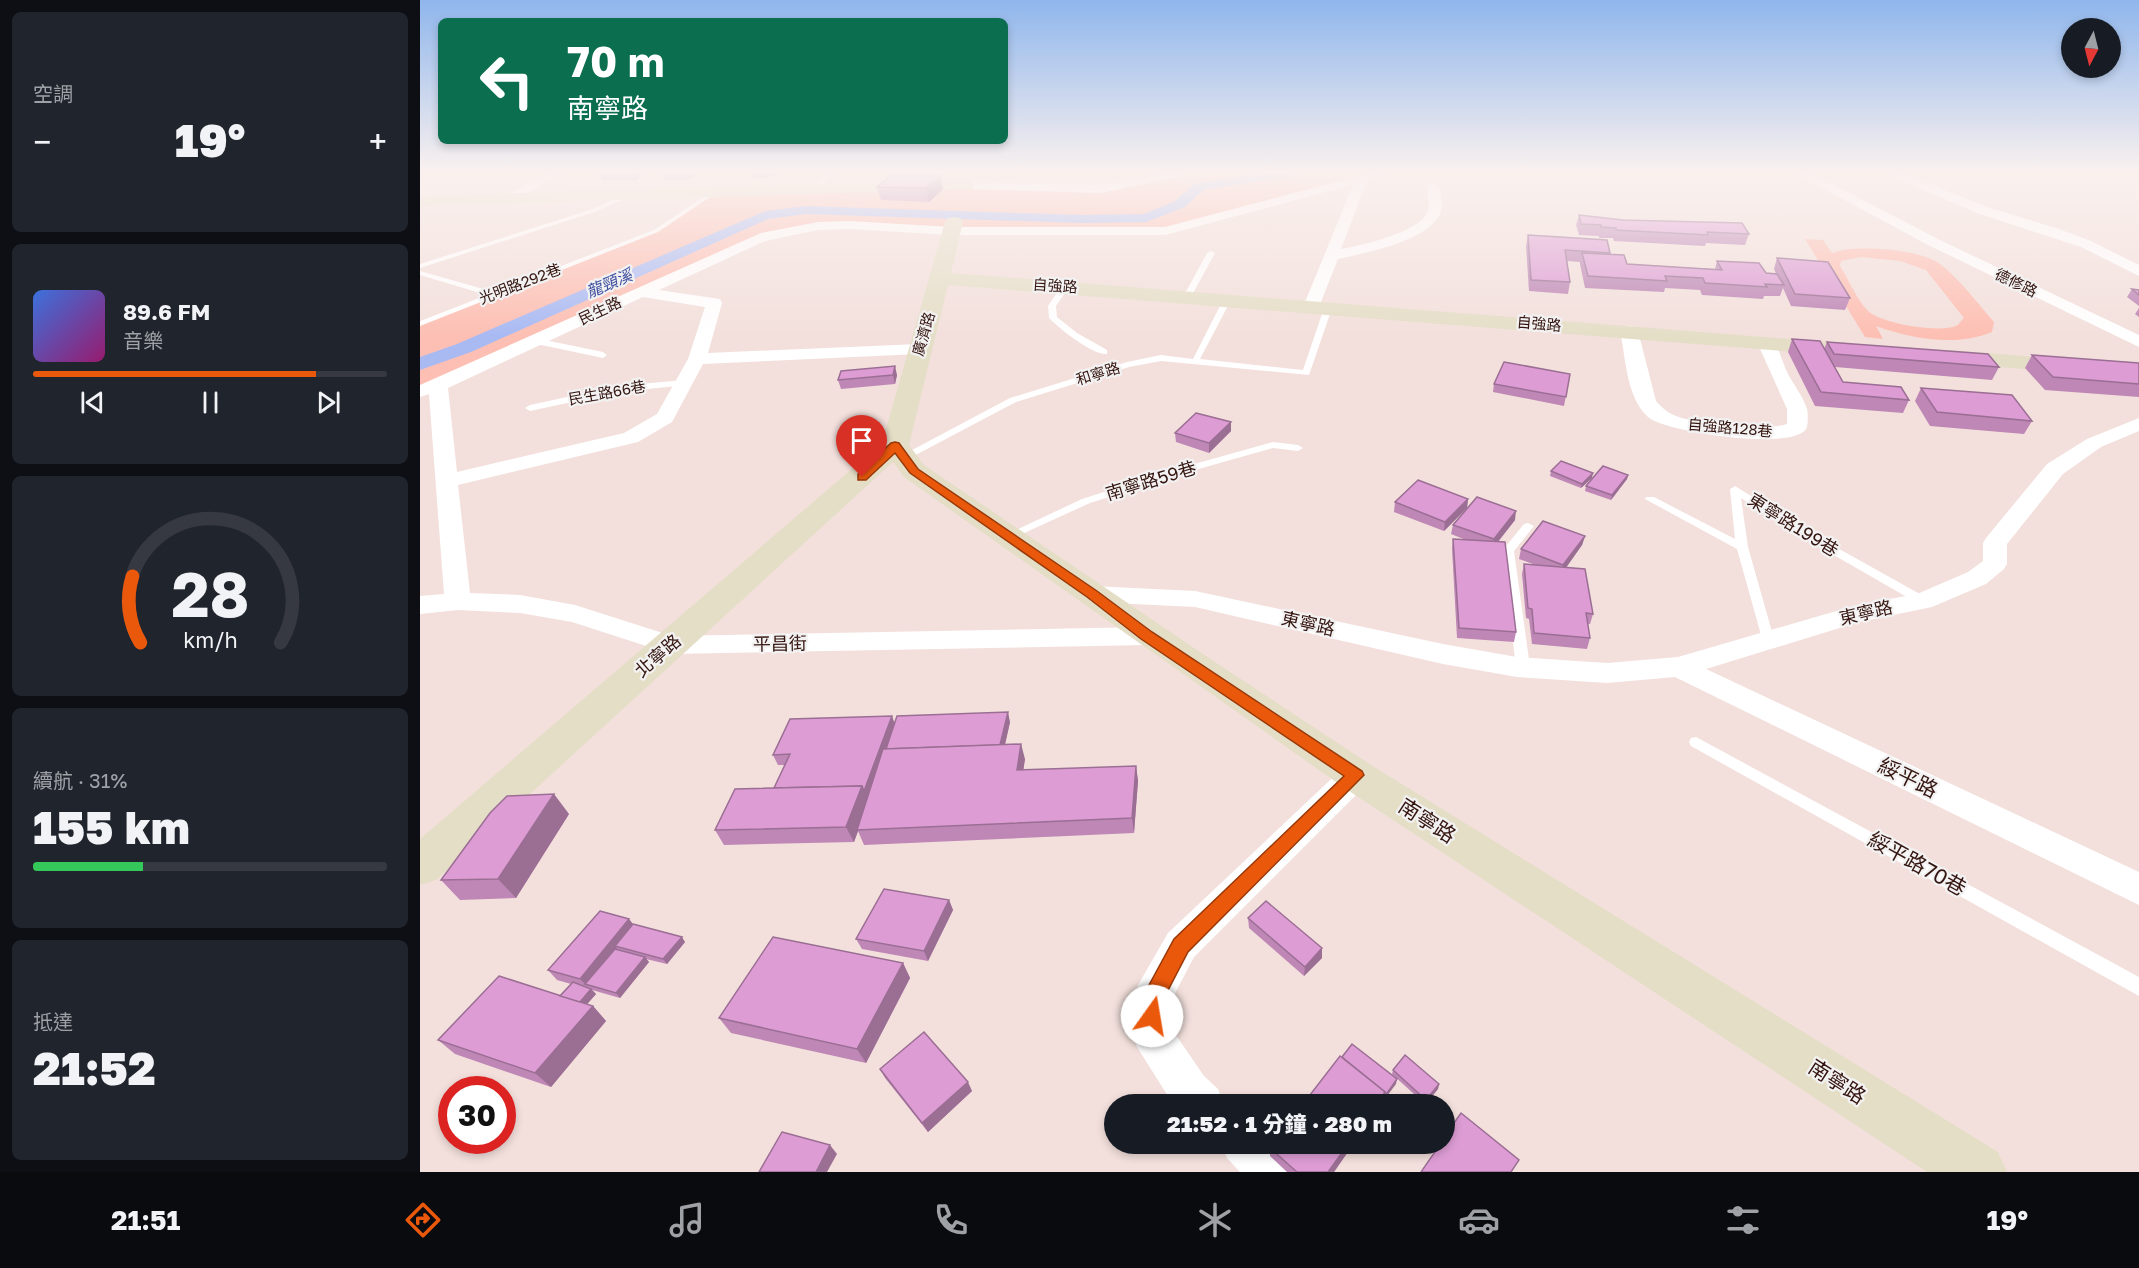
<!DOCTYPE html>
<html lang="zh-TW">
<meta charset="utf-8">
<style>
:root{--surface:#171b24;--page:#20242c;--text:#f1f3f6;--muted:#9ea1a6;--line:#363941;--accent:#ea580c}
body{margin:0;font-family:"Golos Text","Noto Sans TC",sans-serif;background:var(--page);color:var(--text);height:100vh;display:flex;flex-direction:column;font-size:22px;white-space:nowrap}
*{box-sizing:border-box;margin:0}
p{font-size:20px;color:var(--muted)}
.icon{flex:none;width:33px;height:33px;fill:none;stroke:currentColor;stroke-width:2;stroke-linecap:round;stroke-linejoin:round}
.map{position:relative;flex:1;overflow:hidden}
.side{display:flex;flex-direction:column;gap:12px;padding:12px;background:#0d0f14;width:420px}
.side>*{flex:none}
.top-card{position:absolute;left:18px;top:18px;width:570px;height:126px;border-radius:9px;box-shadow:0 3px 9px #0003;background:#0b6e4f;color:#fff;overflow:hidden}
.needle{width:39px;rotate:187deg}
.tools{position:absolute;left:1641px;top:18px;display:grid;gap:12px}
.tools a{display:grid;place-items:center;width:60px;height:60px;border-radius:50%;background:var(--surface);box-shadow:0 3px 9px #0003;font-size:30px}
.speed{position:absolute;left:18px;top:1076px;display:flex;gap:12px;font-size:30px;font-weight:700;text-align:center}
.speed>*{display:grid;place-content:center;width:78px;height:78px;border-radius:50%;background:var(--surface);box-shadow:0 3px 9px #0003;line-height:1}
.speed .limit{border:9px solid #d22;background:#fff;color:#111}
.pin{position:absolute;display:grid;place-items:center;width:51px;height:51px;color:#fff;margin:-62px -26px;border-radius:50% 50% 50% 0;rotate:-45deg;box-shadow:0 0 6px #0007}
.pin .icon{rotate:45deg}
.me{position:absolute;width:66px;margin:-33px;rotate:13deg;stroke-linejoin:round;filter:drop-shadow(0 0 4px #0008)}
.turn{display:flex;align-items:center;gap:21px;height:126px;padding:0 30px;font-size:27px}
.turn .icon{width:78px;height:78px;stroke-width:2.5}
.turn b{display:block;font-size:42px;line-height:51px}
.big{font-size:45px;font-weight:800;line-height:1.1}
.side .tile{flex:1;display:flex;flex-direction:column;justify-content:center;gap:9px;min-width:0;padding:0 21px;border-radius:9px;background:var(--page)}
.side .dial{align-items:center;gap:0}
.dial svg{height:156px;overflow:visible;fill:none;stroke:var(--line);stroke-width:7;stroke-linecap:round;text-anchor:middle}
.dial text{fill:var(--text);stroke:none}
.song{display:flex;align-items:center;gap:18px}
.cover{width:72px;height:72px;border-radius:9px;background:linear-gradient(135deg,hsl(220 70% 55%),hsl(320 70% 35%))}
.played{height:6px;border-radius:3px;background:linear-gradient(90deg,var(--accent) 80%,var(--line) 80%)}
.keys{display:flex;justify-content:space-around;direction:ltr}
.heat{display:flex;justify-content:space-between;align-items:center;font-size:33px;direction:ltr}
.charge{height:9px;border-radius:4px;background:linear-gradient(90deg,#34c759 31%,var(--line) 0)}
.trip{position:absolute;left:684px;top:1094px;width:351px;height:60px;border-radius:30px;background:var(--surface);box-shadow:0 3px 9px #0003;font-weight:800;line-height:60px;text-align:center}
.tabs{display:flex;height:96px;justify-content:space-around;align-items:center;background:#090b0e;color:var(--muted)}
.tabs .icon{width:42px;height:42px}
.tabs .active{color:var(--accent)}
.tabs b{font-size:27px;color:var(--text)}
main{display:flex;flex:1;min-height:0}
.map>svg:first-child{display:block}
.green{fill:#fdbfb3;fill-rule:evenodd}
.lines{fill:none;stroke-linecap:round;stroke-linejoin:round}
.canal{fill:#a9baf3;fill-rule:evenodd}
.lane{fill:#fff;fill-rule:evenodd}
.street{fill:#fff;fill-rule:evenodd}
.secondary{fill:#e5dec7;fill-rule:evenodd}
.wall{fill:#be87b6}
.shaded-wall{fill:#9b6e94}
.building{fill:#dd9dd4;stroke:#9b6e94;stroke-width:1.5}
.route{fill:#ea580c;stroke:#983908;stroke-width:1.5}
.labels{text-anchor:middle;stroke-width:4.5;stroke-linejoin:round;paint-order:stroke}
.far-street-label{font-size:15px;fill:#351510;stroke:#f2f2f2}
.far-water-label{font-size:16px;font-style:italic;fill:#3c4c9f;stroke:#f2f2f2}
.street-label{font-size:18px;fill:#351510;stroke:#f2f2f2}
.near-street-label{font-size:21px;fill:#351510;stroke:#f2f2f2}
</style>
<main>
<section class="side">
<div class="tile"><p>空調</p>
<div class="heat"><a>−</a><b class="big">19°</b><a>+</a></div>
</div>
<div class="tile">
<div class="song"><i class="cover"></i><div><b>89.6 FM</b><p>音樂</p></div></div>
<div class="played"></div>
<div class="keys"><svg class="icon" aria-label="previous" viewBox="0 0 24 24"><path d="M18 5L8 12l10 7zM5 5v14"/></svg><svg class="icon" aria-label="pause" viewBox="0 0 24 24"><path d="M8 5v14M16 5v14"/></svg><svg class="icon" aria-label="next" viewBox="0 0 24 24"><path d="M6 5l10 7-10 7zM19 5v14"/></svg></div>
</div>
<div class="tile dial"><svg viewBox="0 0 100 80">
<path d="M14 69A42 42 0 1 1 86 69"/>
<path d="M14 69A42 42 0 0 1 10 35" stroke="#ea580c"/>
<text x="50" y="56" font-size="32" font-weight="700">28</text>
<text x="50" y="72" font-size="11">km/h</text>
</svg></div>
<div class="tile"><p>續航 · 31%</p><b class="big">155 km</b><div class="charge"></div></div>
<div class="tile"><p>抵達</p><b class="big">21:52</b></div>
</section>
<div class="map">
<svg width="1719" height="1172" viewBox="0 0 1719 1172">
<rect width="100%" height="100%" fill="#f3e0dc"/>
<g class="green">
<path d="M762,172H968L745,231L475,226L367,230L0,391V321L236,231L294,192L544,183L663,190Z"/>
<path d="M1385,239L1403,240L1412,253C1434,244 1501,249 1520,264C1539,278 1558,304 1574,322L1572,332C1536,347 1492,339 1456,326L1463,339L1445,337ZM1441,257L1480,261L1506,270L1544,318C1542,319 1539,324 1538,325C1522,334 1460,324 1447,310C1436,298 1429,280 1420,266L1421,261Z"/>
</g>
<g class="lines">
<path class="canal" d="M846,172H879L873,176L783,190L765,207L726,222L663,223L386,214L348,219L51,352L0,370V357L37,344L345,211L386,206L663,215L724,214L755,201L774,184Z"/>
<g class="lane">
<path d="M409,172H416L398,189H394V187Z"/>
<path d="M294,190L296,193L238,232L0,326V321L67,295L0,275V271L74,292L234,230Z"/>
<path d="M210,192L212,195L177,211L0,268V264L173,209Z"/>
<path d="M791,251L795,253L771,297L764,299L763,297L787,253Z"/>
<path d="M642,285L649,287L636,306L637,317L657,333L687,350V354C672,355 640,329 629,318L628,306Z"/>
<path d="M804,298L811,300L780,359L883,370L904,308L911,306L912,308L889,375L741,361L709,367L596,402L488,459L484,460L479,457L590,398L707,362L741,355L773,359Z"/>
<path d="M115,338L183,352L187,355L183,358L112,343L111,341Z"/>
<path d="M264,380L267,381V385L198,392L110,411L105,408L110,405L198,386Z"/>
<path d="M853,442L878,445L883,448L878,451L853,448L768,472L670,503L593,538H585L583,536L662,499L760,468Z"/>
<path d="M1315,486L1387,531L1507,598L1509,601L1507,604H1499L1379,535L1321,498L1328,547L1354,639L1353,642H1343L1317,549L1225,499L1226,497H1234L1315,539L1310,489Z"/>
<path d="M1108,523L1114,526L1094,551L1110,667L1108,670H1098L1096,667L1082,551L1104,524Z"/>
<path d="M1276,737L1719,977V996L1271,746L1269,742L1271,738Z"/>
</g>
<g class="street">
<path d="M129,172H145L93,201H83L81,198Z"/>
<path d="M743,172H768L762,176L681,193L546,189L540,185L546,181L681,185Z"/>
<path d="M953,172H974L947,181L921,249C942,245 997,233 1007,213C1011,204 1006,194 1009,185L1014,184L1020,188C1021,197 1024,208 1019,216C1004,242 945,253 918,259L899,307L891,312L883,307L933,185L745,235H533L429,229L398,230L345,241L239,290L300,299L302,303L288,353L499,344L505,345L508,349L505,353L499,354L283,364L252,422L218,442L38,485L50,593L100,595L155,605L252,636L727,627L737,629L741,636L737,643L727,645L251,654L152,622L100,613L38,610L0,614V596L24,594L9,394L0,397V385L341,233L398,222L429,221L533,227H745ZM223,297L285,307L268,359L237,414L204,433L37,472L28,388Z"/>
<path d="M1373,172H1389L1518,239L1719,335V347L1508,245Z"/>
<path d="M1462,172H1480L1567,207L1639,229L1671,241L1719,265V276L1661,247L1557,213Z"/>
<path d="M1209,326L1215,327L1218,331L1236,401C1242,408 1249,414 1259,417C1277,424 1349,431 1367,424V409L1337,342L1340,338H1352C1359,348 1362,361 1367,372C1373,384 1383,396 1387,409C1388,412 1388,423 1387,427C1380,452 1246,433 1228,417C1206,397 1206,358 1200,331L1203,327Z"/>
<path d="M1719,418V431L1681,447L1643,474L1587,544V564L1584,569L1566,584L1512,607L1439,622L1286,669L1719,872V905L1255,677L1187,683L1097,677L1023,664L775,607L672,602L663,600L659,594L663,588L672,586L775,591L1023,644L1097,657L1187,663L1258,657L1437,605L1497,594L1548,572L1563,561V543L1566,538L1627,464L1667,439Z"/>
<path d="M936,763L947,766L952,775L947,784L774,957L751,1001V1028L784,1076L798,1089L804,1104H753L717,1047L711,1033L713,998L718,985L748,933L925,766Z"/>
<path d="M800,1143H853L867,1156L873,1172H820L807,1158Z"/>
</g>
<g class="secondary">
<path d="M546,180L552,181L554,185L552,189L0,206V196Z"/>
<path d="M534,217L540,218L543,222L531,273L1459,346L1463,351L1459,356L1451,358L528,285L489,445L504,465L783,654L951,765L1578,1152L1587,1172H1507L923,787L484,477L473,462L16,880L0,885V839L462,443L525,222L528,218Z"/>
<path d="M1530,350L1719,365V379L1522,362L1518,357L1522,352Z"/>
</g>
</g>
<g class="wall">
<path d="M180,172H228L215,180H200L199,178L196,180H182L179,173Z"/>
<path d="M242,172H278L271,179L244,180L241,173Z"/>
<path d="M521,176L523,189L509,202L461,200L457,187Z"/>
<path d="M1159,215L1329,234L1325,245L1286,243L1285,246L1194,241L1193,238H1179V236L1159,235L1156,225Z"/>
<path d="M1108,235L1190,253V255L1207,264L1295,269L1297,261L1346,273L1356,274L1354,269L1357,258L1430,298L1425,310L1371,306L1363,288L1360,296H1344L1343,299L1282,295L1280,290L1245,288L1244,292L1165,288L1160,264V262L1147,261L1150,282L1148,294L1109,291L1106,246Z"/>
<path d="M1712,289L1719,290V306L1707,297Z"/>
<path d="M1719,308V317L1715,314Z"/>
<path d="M1372,339L1404,349L1407,342L1579,367L1572,380L1415,367L1423,382L1489,400L1483,413L1395,406L1368,352Z"/>
<path d="M1612,355L1719,363V397L1625,390L1605,368Z"/>
<path d="M1150,374L1144,406L1073,392L1074,384Z"/>
<path d="M477,375L475,384L421,389L418,380Z"/>
<path d="M1501,388L1612,421L1604,434L1510,426L1495,401Z"/>
<path d="M811,431L789,453L756,442L755,433Z"/>
<path d="M1131,471L1172,478L1161,488L1130,476Z"/>
<path d="M1208,475L1207,479L1191,500L1165,491L1166,486Z"/>
<path d="M1048,499L1047,508L1024,531L974,512L975,502Z"/>
<path d="M1095,520L1078,542L1096,632L1094,642L1037,638L1032,549L1033,539L1046,540L1031,534L1033,525Z"/>
<path d="M1165,536L1162,545L1146,567L1173,614L1170,624H1168L1170,638L1167,649L1112,644L1109,619L1106,618L1102,574L1104,564H1113L1099,559L1101,549Z"/>
<path d="M590,722L585,744L605,759L603,770L716,766L718,781L714,833L444,845L438,831L434,842L304,845L295,830L354,788L365,765H358L353,755L474,723Z"/>
<path d="M149,814L96,898L40,900L21,880Z"/>
<path d="M529,900L533,910L508,961L442,949L436,939Z"/>
<path d="M828,918L902,948V958L884,976L829,928Z"/>
<path d="M213,924L265,942L247,964L226,959L229,962L200,998L172,990L176,994L167,1004L173,1006L186,1021L131,1087L35,1054L18,1040L140,996L151,984L137,980L128,970Z"/>
<path d="M483,963L490,978L446,1063L311,1033L299,1018Z"/>
<path d="M460,1069L552,1091L508,1132L465,1078Z"/>
<path d="M973,1070L1019,1084L1018,1089L1005,1104L972,1074Z"/>
<path d="M853,1143H934L914,1172H867L850,1156V1148Z"/>
</g>
<g class="shaded-wall">
<path d="M194,172H209L197,173L199,178L196,180L193,173Z"/>
<path d="M214,172H228L215,180L212,173Z"/>
<path d="M269,172H278L271,179Z"/>
<path d="M356,172L357,176L333,179L331,173Z"/>
<path d="M521,176L523,189L509,202L506,188Z"/>
<path d="M475,366L477,375L475,384L473,375Z"/>
<path d="M811,422V431L789,453V443Z"/>
<path d="M1173,473L1172,478L1161,488L1162,484Z"/>
<path d="M1208,475L1207,479L1191,500L1192,495Z"/>
<path d="M1048,499L1047,508L1024,531L1025,522Z"/>
<path d="M1096,511L1095,520L1072,549L1074,539Z"/>
<path d="M1165,536L1162,545L1141,575L1143,565Z"/>
<path d="M588,712L590,722L582,758L579,747Z"/>
<path d="M472,716L476,727L434,842L426,827L442,786Z"/>
<path d="M601,744L605,759L601,786L597,770Z"/>
<path d="M716,766L718,781L714,833L712,818Z"/>
<path d="M134,794L149,814L96,898L78,879Z"/>
<path d="M529,900L533,910L508,961L504,951Z"/>
<path d="M209,919L217,929L195,946L199,951L165,984L160,979Z"/>
<path d="M262,937L265,942L247,964L243,959Z"/>
<path d="M902,948V958L884,976L885,967Z"/>
<path d="M225,957L229,962L200,998L196,993Z"/>
<path d="M483,963L490,978L446,1063L437,1049Z"/>
<path d="M171,989L176,994L162,1010L157,1005Z"/>
<path d="M173,1006L186,1021L131,1087L115,1073Z"/>
<path d="M977,1079L976,1084L961,1104H957L965,1092Z"/>
<path d="M548,1082L552,1091L508,1132L502,1123Z"/>
<path d="M1019,1084L1018,1089L1006,1104V1100Z"/>
<path d="M929,1143H934L914,1172H908Z"/>
<path d="M410,1145L417,1154L407,1172H396Z"/>
</g>
<g class="building">
<path d="M199,172H214L212,173H197Z"/>
<path d="M472,175L521,176L506,188L457,187Z"/>
<path d="M1159,215L1203,220L1322,223L1329,234L1287,232L1288,235L1196,230V228L1181,227V225L1161,224Z"/>
<path d="M1108,235L1187,240L1190,253L1145,250L1150,282L1111,280Z"/>
<path d="M1162,253L1204,255L1207,264L1302,270L1297,261L1339,263L1346,273L1357,274L1364,285L1345,284L1347,287L1285,283L1283,278L1245,276L1247,281L1168,276Z"/>
<path d="M1357,258L1408,262L1430,298L1375,294Z"/>
<path d="M1712,289L1719,290V295Z"/>
<path d="M1372,339L1400,341L1423,382L1481,387L1489,400L1401,392Z"/>
<path d="M1407,342L1568,354L1579,367L1414,354Z"/>
<path d="M1612,355L1719,363V384L1633,377Z"/>
<path d="M1084,362L1150,374L1146,397L1074,384Z"/>
<path d="M475,366L473,375L418,380L421,371Z"/>
<path d="M1501,388L1592,395L1612,421L1517,412Z"/>
<path d="M776,413L811,422L789,443L755,433Z"/>
<path d="M1141,461L1173,473L1162,484L1131,471Z"/>
<path d="M1183,466L1208,475L1192,495L1166,486Z"/>
<path d="M998,480L1048,499L1025,522L975,502Z"/>
<path d="M1057,497L1096,511L1074,539L1033,525Z"/>
<path d="M1123,521L1165,536L1143,565L1101,549Z"/>
<path d="M1033,539L1085,542L1096,632L1039,628Z"/>
<path d="M1104,564L1165,569L1173,614L1166,613L1170,638L1114,633L1112,609L1108,608Z"/>
<path d="M588,712L580,745L466,749L477,716Z"/>
<path d="M472,716L444,791L442,786L354,788L370,754L353,755L370,719Z"/>
<path d="M601,744L597,770L716,766L712,818L437,830L463,749Z"/>
<path d="M442,786L426,827L295,830L315,789Z"/>
<path d="M134,794L78,879L21,880L70,813L87,796Z"/>
<path d="M464,889L529,900L504,951L436,939Z"/>
<path d="M846,901L902,948L885,967L828,918Z"/>
<path d="M180,911L209,919L160,979L128,970Z"/>
<path d="M213,924L262,937L243,959L195,946Z"/>
<path d="M353,937L483,963L437,1049L299,1018Z"/>
<path d="M195,949L225,957L196,993L165,984Z"/>
<path d="M79,976L173,1006L115,1073L18,1040Z"/>
<path d="M153,982L171,989L160,1002L140,996Z"/>
<path d="M504,1032L548,1082L502,1123L460,1069Z"/>
<path d="M932,1044L977,1079L965,1096V1092L922,1057Z"/>
<path d="M985,1055L1019,1084L1006,1100L973,1070Z"/>
<path d="M920,1056L965,1092L957,1104H883Z"/>
<path d="M1041,1113L1099,1160L1091,1172H1001L1021,1143H1024V1137Z"/>
<path d="M362,1132L410,1145L396,1172H339Z"/>
<path d="M853,1143H929L908,1172H877L850,1148Z"/>
</g>
<linearGradient id="sky" x2="0" y2="1"><stop stop-color="#8fb6ec"/><stop offset="0.51" stop-color="#faf1ef"/><stop offset="1" stop-color="#faf1ef" stop-opacity="0"/></linearGradient>
<rect width="1719" height="336" fill="url(#sky)"/>
<path class="route" d="M475,442L479,443L498,469L677,591L732,632L942,771L944,775L768,952L743,1000L742,1016L739,1023L732,1026L724,1023L721,1016L722,998L754,939L924,776L721,639L667,597L490,473L475,453L446,480H438V474L471,443Z"/>
<g class="labels">
<g class="far-street-label">
<text transform="translate(1596 283) rotate(26)" y="5">德修路</text>
<text transform="translate(100 284) rotate(-21)" y="5">光明路292巷</text>
<text transform="translate(635 286) rotate(4)" y="5">自強路</text>
<text transform="translate(180 311) rotate(-25)" y="5">民生路</text>
<text transform="translate(1119 324) rotate(5)" y="5">自強路</text>
<text transform="translate(504 334) rotate(-74)" y="5">廣濟路</text>
<text transform="translate(678 374) rotate(-17)" y="5">和寧路</text>
<text transform="translate(187 393) rotate(-10)" y="5">民生路66巷</text>
<text transform="translate(1310 428) rotate(5)" y="5">自強路128巷</text>
</g>
<g class="far-water-label">
<text transform="translate(189 283) rotate(-23)" y="6">龍頸溪</text>
</g>
<g class="street-label">
<text transform="translate(731 481) rotate(-17)" y="6">南寧路59巷</text>
<text transform="translate(1373 525) rotate(32)" y="6">東寧路199巷</text>
<text transform="translate(1446 613) rotate(-13)" y="6">東寧路</text>
<text transform="translate(888 624) rotate(13)" y="6">東寧路</text>
<text transform="translate(360 644) rotate(-1)" y="6">平昌街</text>
<text transform="translate(238 656) rotate(-41)" y="6">北寧路</text>
</g>
<g class="near-street-label">
<text transform="translate(1488 778) rotate(26)" y="7">綏平路</text>
<text transform="translate(1007 821) rotate(33)" y="7">南寧路</text>
<text transform="translate(1497 864) rotate(29)" y="7">綏平路70巷</text>
<text transform="translate(1417 1082) rotate(33)" y="7">南寧路</text>
</g>
</g>
</svg>
<div class="tools">
<a><svg class="needle" viewBox="-14 -14 28 28"><path d="M0-13l5 13h-10z" fill="#e53935"/><path d="M0 13l5-13h-10z" fill="#9ea1a6"/></svg></a>
</div>
<div class="speed"><div class="limit">30</div></div>
<div class="pin" style="left:442px;top:477px;background:#d93025"><svg class="icon" aria-label="arrive" viewBox="0 0 24 24"><path d="M6 21V4h12l-3 4 3 4H6"/></svg></div>
<svg class="me" style="left:732px;top:1016px" viewBox="-20 -20 40 40"><circle r="19" fill="#fff"/><path d="M0-13L10 11 0 6-10 11z" fill="#ea580c"/></svg>
<div class="trip">21:52 · 1 分鐘 · 280 m</div>
<div class="top-card">
<div class="turn"><svg class="icon" aria-label="left" viewBox="0 0 24 24"><path d="M17 20v-9H6M10 6l-5 5 5 5"/></svg><div><b>70 m</b>南寧路</div></div>
</div>
</div>
</main>
<nav class="tabs">
<b>21:51</b>
<svg class="icon active" aria-label="directions" viewBox="0 0 24 24"><path d="M12 3l9 9-9 9-9-9zM9 14v-3h6M13 9l2 2-2 2"/></svg>
<svg class="icon" aria-label="music" viewBox="0 0 24 24"><path d="M9 18V5l10-2v13"/><circle cx="6" cy="18" r="3"/><circle cx="16" cy="16" r="3"/></svg>
<svg class="icon" aria-label="phone" viewBox="0 0 24 24"><path d="M5 4h4l2 5-3 2q2 4 5 5l2-3 5 2v4C11 20 4 13 5 4z"/></svg>
<svg class="icon" aria-label="climate" viewBox="0 0 24 24"><path d="M12 3v18M4 7l16 10M4 17L20 7"/></svg>
<svg class="icon" aria-label="car" viewBox="0 0 24 24"><path d="M5 17H2v-5l4-1 3-4h7l3 4 3 1v5h-3M9 17h6M6 11h13"/><circle cx="7" cy="17" r="2"/><circle cx="17" cy="17" r="2"/></svg>
<svg class="icon" aria-label="filters" viewBox="0 0 24 24"><path d="M4 7h16M4 17h16"/><circle cx="9" cy="7" r="2"/><circle cx="15" cy="17" r="2"/></svg>
<b>19°</b>
</nav>
